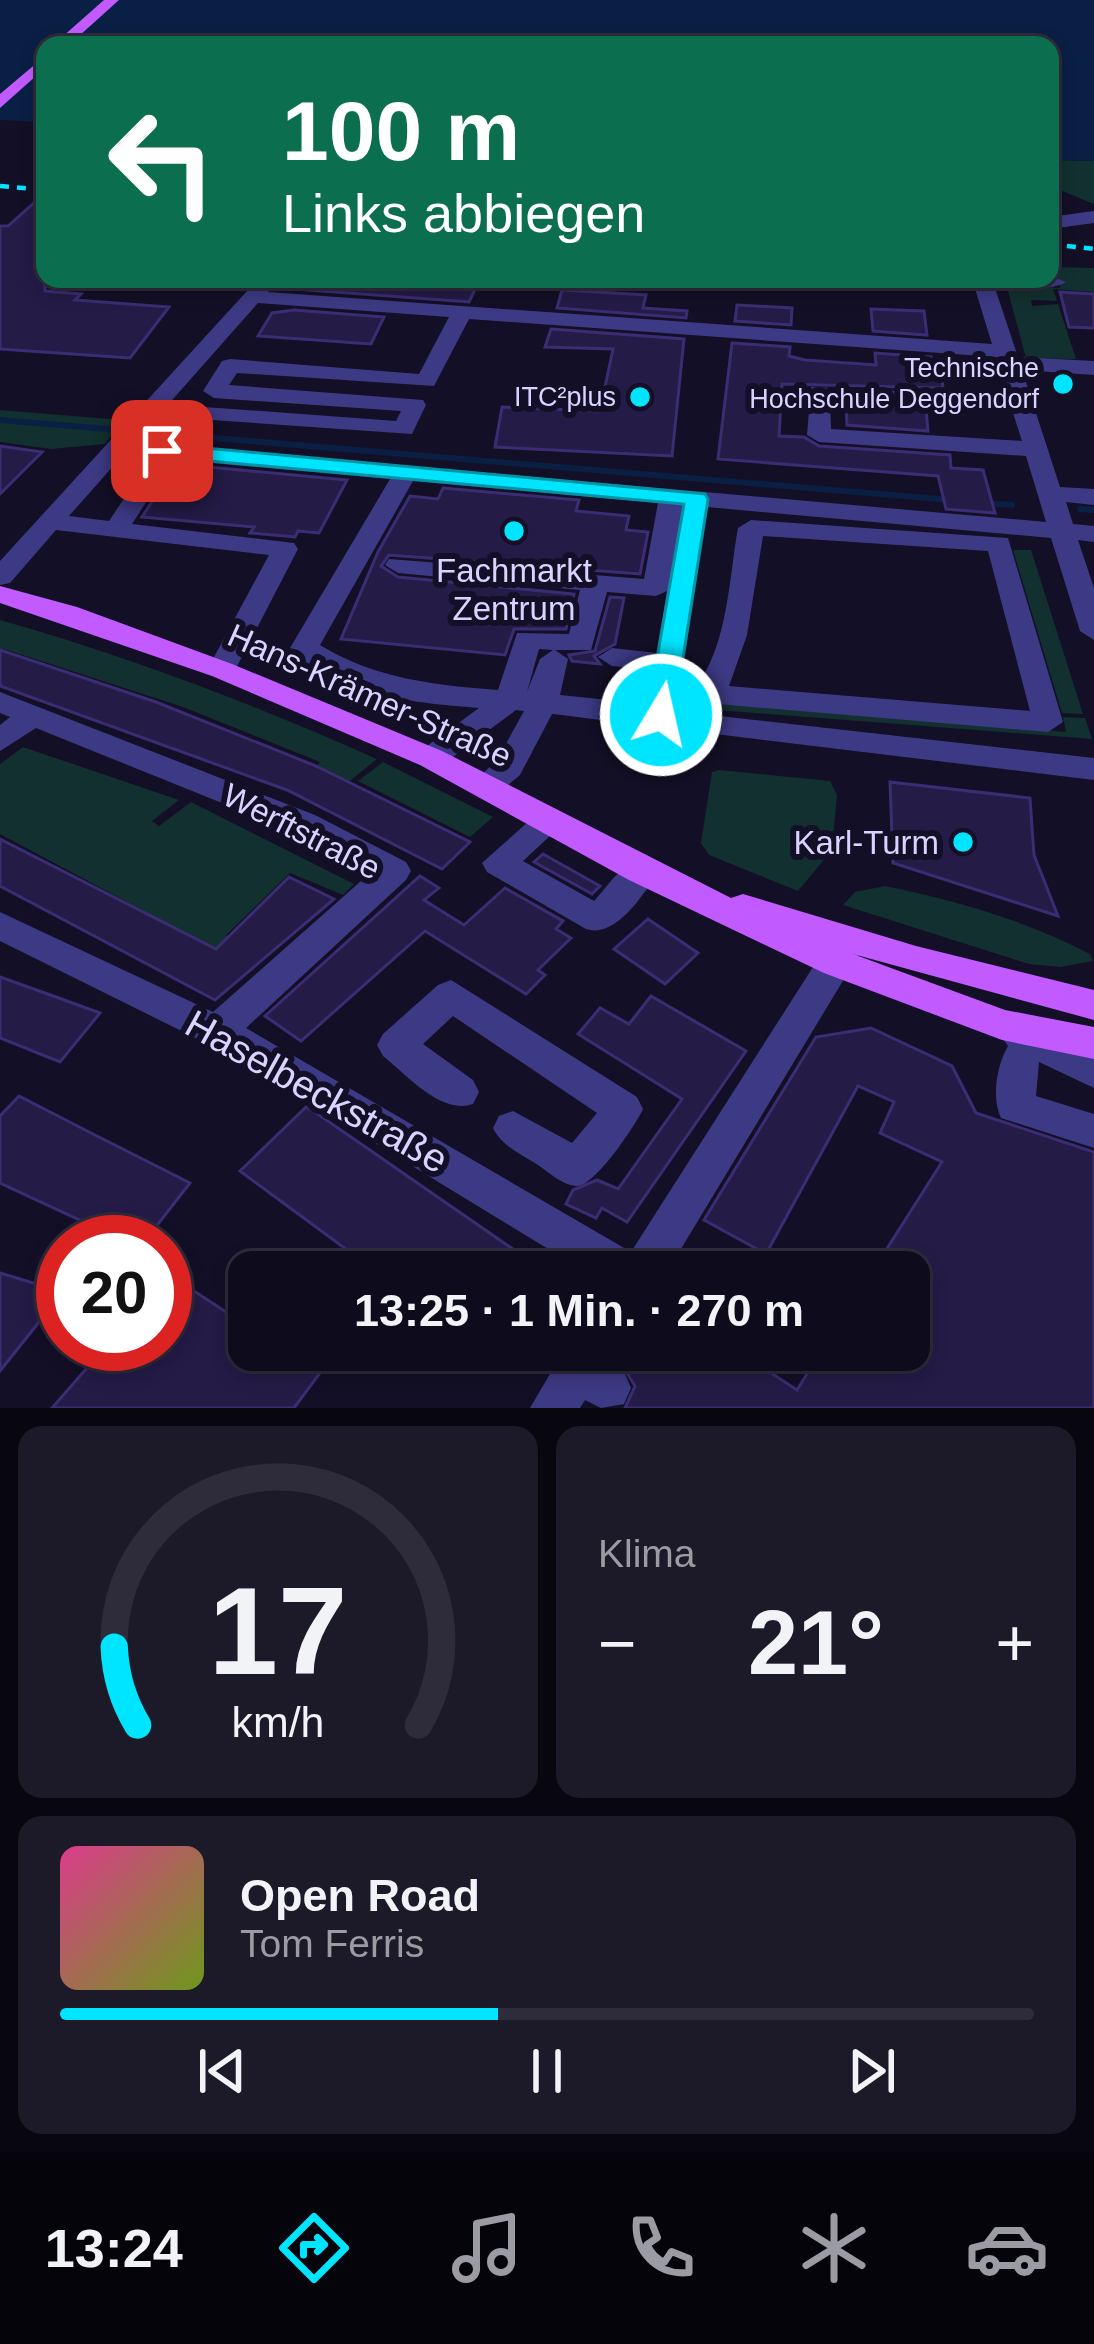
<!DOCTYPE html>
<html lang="de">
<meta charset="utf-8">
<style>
:root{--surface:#0e0b1c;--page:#1c1929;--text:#f1f3f6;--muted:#9b9ba3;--line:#2e2b3b;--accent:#00e5ff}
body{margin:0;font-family:Helvetica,sans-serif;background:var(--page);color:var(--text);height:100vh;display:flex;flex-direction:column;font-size:45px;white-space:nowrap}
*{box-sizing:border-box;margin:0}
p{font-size:39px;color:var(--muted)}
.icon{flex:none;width:66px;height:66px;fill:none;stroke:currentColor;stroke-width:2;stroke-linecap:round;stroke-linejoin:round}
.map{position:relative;height:1408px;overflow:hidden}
.side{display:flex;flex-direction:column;gap:18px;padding:18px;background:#08060f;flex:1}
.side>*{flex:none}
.hud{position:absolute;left:36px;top:36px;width:1023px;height:252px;border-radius:24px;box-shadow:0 6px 18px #0003,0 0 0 3px var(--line);background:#0b6e4f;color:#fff;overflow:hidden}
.speed{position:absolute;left:36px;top:1215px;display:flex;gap:24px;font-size:60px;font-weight:700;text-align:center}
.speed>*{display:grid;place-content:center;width:156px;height:156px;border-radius:50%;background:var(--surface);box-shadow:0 6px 18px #0003,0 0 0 3px var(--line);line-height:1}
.speed .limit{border:18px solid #d22;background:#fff;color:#111}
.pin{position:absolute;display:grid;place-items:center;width:102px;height:102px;color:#fff;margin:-51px;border-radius:24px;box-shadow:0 6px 18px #0006}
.me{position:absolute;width:132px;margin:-66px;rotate:9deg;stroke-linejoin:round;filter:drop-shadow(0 0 9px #0008)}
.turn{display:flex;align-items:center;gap:42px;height:252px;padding:0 48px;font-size:54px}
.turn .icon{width:156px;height:156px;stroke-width:2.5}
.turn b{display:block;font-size:84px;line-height:102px}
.big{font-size:90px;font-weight:700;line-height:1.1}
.side .tile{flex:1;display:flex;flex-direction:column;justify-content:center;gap:18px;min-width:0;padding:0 42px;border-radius:24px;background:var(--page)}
.side .dial{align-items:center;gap:0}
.dial svg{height:312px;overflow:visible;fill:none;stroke:var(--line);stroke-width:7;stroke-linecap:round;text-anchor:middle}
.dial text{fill:var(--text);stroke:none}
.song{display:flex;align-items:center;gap:36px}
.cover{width:144px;height:144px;border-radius:18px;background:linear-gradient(135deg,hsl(330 70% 55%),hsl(80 70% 35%))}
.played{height:12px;border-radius:6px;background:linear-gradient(90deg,var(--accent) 45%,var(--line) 45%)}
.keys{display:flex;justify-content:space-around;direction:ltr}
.heat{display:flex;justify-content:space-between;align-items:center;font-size:66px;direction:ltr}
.side .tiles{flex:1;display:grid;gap:18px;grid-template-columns:1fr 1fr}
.tile:last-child{grid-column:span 2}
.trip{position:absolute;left:228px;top:1251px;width:702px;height:120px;border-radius:24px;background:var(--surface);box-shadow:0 6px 18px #0003,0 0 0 3px var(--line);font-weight:700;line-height:120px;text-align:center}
.tab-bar{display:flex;height:192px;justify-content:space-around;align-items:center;background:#06040b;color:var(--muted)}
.tab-bar .icon{width:84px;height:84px}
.tab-bar .on{color:var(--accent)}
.tab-bar b{font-size:54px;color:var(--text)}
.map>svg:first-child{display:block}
.green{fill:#12302f}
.water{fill:#0a1f44}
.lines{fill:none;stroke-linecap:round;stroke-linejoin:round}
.stream{stroke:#0a1f44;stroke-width:6}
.building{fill:#241b47;stroke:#3b2d73;stroke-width:3}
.minor{fill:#3d3a85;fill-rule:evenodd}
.major{fill:#c25bff;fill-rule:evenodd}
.rail{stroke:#00e5ff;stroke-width:4.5;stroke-dasharray:9 8;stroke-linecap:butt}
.route{fill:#00e5ff;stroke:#0095a6;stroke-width:3}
.poi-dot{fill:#00e5ff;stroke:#130f26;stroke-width:4.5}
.labels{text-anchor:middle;stroke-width:12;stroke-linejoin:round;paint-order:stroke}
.far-poi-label{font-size:27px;fill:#d9d4ff;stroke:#130f26;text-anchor:end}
.poi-label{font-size:33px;fill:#d9d4ff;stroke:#130f26}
.street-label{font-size:33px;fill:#d9d4ff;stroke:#130f26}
.near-street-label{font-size:39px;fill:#d9d4ff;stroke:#130f26}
</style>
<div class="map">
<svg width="1094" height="1408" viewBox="0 0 1094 1408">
<rect width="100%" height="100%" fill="#130f26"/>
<g class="green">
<path d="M1050,160L1094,161V204L1050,186Z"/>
<path d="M1050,267L1094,268V292L1053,289L1057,301L1031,300L1032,306L1058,304L1076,359L1026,358L1006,284L1060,288L1058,277L1050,276Z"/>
<path d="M0,410L122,420L105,444L51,449L0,442Z"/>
<path d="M1013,550H1031L1083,714L1062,713Z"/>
<path d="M0,620C131,657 253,704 377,759L341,788L311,775L320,762L183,707L4,649L0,652Z"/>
<path d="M717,701L1066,732L1063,717L1085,718L1092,739L717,710Z"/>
<path d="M23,747L179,800L152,821L159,826L191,802L354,884L343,895L290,873L226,935L230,939L217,950L0,834V764Z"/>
<path d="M383,762L493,817L470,837L358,781Z"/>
<path d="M719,770L830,781L837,795L832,850L798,891L709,855L701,843L712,772Z"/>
<path d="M885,886C954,900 1028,921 1090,954L1093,961L1060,967L1029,964L843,905L855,892Z"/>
</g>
<path class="water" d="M0,0H1094V161L1050,160V45H45V129H41L43,122L0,120Z"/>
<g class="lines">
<g class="stream">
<path d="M0,420L951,500"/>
<path d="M984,503L1012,505"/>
<path d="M1080,509L1094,510"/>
</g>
</g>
<g class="building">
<path d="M45,193V291L81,294L75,300L169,307L130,358L0,349V226H8Z"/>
<path d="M314,279H480L469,302L307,290Z"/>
<path d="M562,290L646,295L643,308L687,311L686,318L557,308Z"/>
<path d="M1060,292L1094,294V328L1069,327Z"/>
<path d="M737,305L792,308L791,325L735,321Z"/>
<path d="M871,309L924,311L927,335L873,331Z"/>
<path d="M294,310L384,317L371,344L258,336L272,313Z"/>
<path d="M551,329L684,339L672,456L495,447L502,407L600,411L613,349L545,347Z"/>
<path d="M732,343L790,347L789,356L805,360L876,365L875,353L931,357L932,369L941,370L943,388L782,384L779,436L804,437L819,446L950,455L951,468L983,470L995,513L946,509L938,476L718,459Z"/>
<path d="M846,404L926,409L928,431L847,425Z"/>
<path d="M0,446L42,452L0,494Z"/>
<path d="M176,464L347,480L319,533L298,531L295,537L250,533L254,527L142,517Z"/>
<path d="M443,488L579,500L576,511L629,516L626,530L648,532L640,574L389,555L381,566L398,577L574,594L566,629H514L505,655L341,639L378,552L410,496L438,499Z"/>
<path d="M610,597L624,598L615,644L594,656L600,664L572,661L569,655L595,651Z"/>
<path d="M0,650L156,702L316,766L470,842L442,869L287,790L0,686Z"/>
<path d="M890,782L1030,798L1034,855L1058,916L893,863Z"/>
<path d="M0,839L216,949L289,877L334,899L215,1000L0,886Z"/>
<path d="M543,854L600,886L592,894L534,862Z"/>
<path d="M420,876L439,888L424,900L464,925L505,888L563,921L556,929L571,938L538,970L545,975L526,994L425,931L301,1041L265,1016Z"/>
<path d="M648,919L698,953L665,984L614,949Z"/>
<path d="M0,977L56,997L100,1013L60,1062L0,1038Z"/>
<path d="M651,996L746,1051L627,1222L602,1208L596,1218L566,1204L573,1190L597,1180L618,1189L682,1099L578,1034L600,1008L629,1024Z"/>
<path d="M871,1028L952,1066L976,1113L1094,1152V1408H625L635,1386L622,1365L631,1350H736L797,1390L822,1350H909V1272H872L942,1162L880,1133L894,1102L858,1086L766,1254L704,1220L816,1037Z"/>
<path d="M19,1096L93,1134L190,1183L144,1242H127L0,1183V1116Z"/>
<path d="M306,1107L312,1110L546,1272H377L240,1171Z"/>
<path d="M165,1272L249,1327V1350H285L320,1373L294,1408H52L108,1344H165Z"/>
<path d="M0,1273L63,1292L0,1371Z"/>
</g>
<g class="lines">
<g class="minor">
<path d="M1094,211V223L1050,229V217Z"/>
<path d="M1050,276L1066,282C1050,292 1009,289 993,279Z"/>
<path d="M258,279H272L275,283L268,292L992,344L972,279H992L1018,357L1094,361V375L1022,370L1060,487L1094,489V505L1066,502L1073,524L1094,526V542L1078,540L1094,588V640L1080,631L1051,538L707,507L678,702C728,670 728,582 738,528L751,520L1008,538L1063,722L1048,732L717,704C668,737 608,719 552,714L520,775L497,794H475L470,786L497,760L524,711L516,710L442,765H420L415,758L420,751L479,708C421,703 330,697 290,648L390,479L123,455L69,516L109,521L137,479L146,477L158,484L132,524L294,543L298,549L232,676H212L207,670L269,555L56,530L10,583L0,585V561ZM258,303L449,317L419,374L230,359L222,361L203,391L214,398L401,411L396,421L191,406L179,413L183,418L412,434L426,405L423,400L229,385L237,373L434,386L469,319L996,357L1008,396L811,387L807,435L819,442L1026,456L1046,522L135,442ZM830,399L1012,410L1022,441L831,429ZM413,481L658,503L644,579L389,559L385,565L398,573L580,590L569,634L517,633L498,690C435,685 375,679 320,645ZM763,536L988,551L1030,711L729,686L747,635ZM667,591L657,653L612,648L598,657L612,666L654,670L648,704L560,695L568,659L555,650H591L607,592L656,596ZM539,649L553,650L540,659L527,692Z"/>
<path d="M0,692L315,815L406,862L411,871L406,880L246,1028L631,1252L836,931L849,927L862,931L867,941L667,1272H586L232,1056L0,941V912L213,1012L370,873L291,831L36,728L0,751V725L10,717L0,713Z"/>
<path d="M710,715L1094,758V780L699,732L695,725Z"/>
<path d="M550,809L562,813L566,821L523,861L594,901C611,883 626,854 653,862L658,871C644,895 615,939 586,929L487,872L482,863L538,813Z"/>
<path d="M451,980L637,1097L643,1109C635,1126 595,1186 577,1186C563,1186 546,1170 535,1163C519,1153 501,1145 493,1128L499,1116L513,1111L572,1143L597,1113L453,1016L423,1044L473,1080L479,1092L473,1104C441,1115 407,1075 383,1056L377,1045L383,1034L438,985Z"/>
<path d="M1018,1018L1094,1054V1088L1039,1062L1036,1096L1094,1114V1148L1001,1118C991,1097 997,1065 1008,1046L999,1033L1005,1022Z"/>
<path d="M564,1350H614L609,1362L624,1372L631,1388L624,1404L601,1408L585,1400L580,1408H530Z"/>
</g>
<g class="major">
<path d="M104,0H119L69,45H53Z"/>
<path d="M45,56V68L0,108V94Z"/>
<path d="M0,586L77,607L232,664L442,751L731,898L743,894L916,946L1094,990V1020L853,954L1005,1010L1094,1027V1059L1002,1040L824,973L629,880L420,765L212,676L0,603Z"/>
</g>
<g class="rail">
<path d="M0,186L45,190"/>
<path d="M1050,244L1094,249"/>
</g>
</g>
<path class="route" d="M162,444L705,494L708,499L674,715L661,724L647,715L684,504L155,456L151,451Z"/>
<g class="poi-dot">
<circle cx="1063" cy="384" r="12"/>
<circle cx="640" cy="397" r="12"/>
<circle cx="514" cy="531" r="12"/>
<circle cx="963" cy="842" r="12"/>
</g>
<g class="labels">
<g class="far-poi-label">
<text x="1039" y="377">Technische<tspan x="1039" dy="31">Hochschule Deggendorf</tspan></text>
<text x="616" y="406">ITC²plus</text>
</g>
<g class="poi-label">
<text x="514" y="582">Fachmarkt<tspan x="514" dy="38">Zentrum</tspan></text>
<text x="939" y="854" text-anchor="end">Karl-Turm</text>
</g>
<g class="street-label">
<text transform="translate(370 695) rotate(24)" y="12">Hans-Krämer-Straße</text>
<text transform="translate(302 831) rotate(27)" y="12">Werftstraße</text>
</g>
<g class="near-street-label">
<text transform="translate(317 1091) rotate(29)" y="14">Haselbeckstraße</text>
</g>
</g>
</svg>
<div class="speed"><div class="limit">20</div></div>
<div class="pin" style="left:162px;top:451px;background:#d93025"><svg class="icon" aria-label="arrive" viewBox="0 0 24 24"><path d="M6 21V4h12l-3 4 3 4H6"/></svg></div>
<svg class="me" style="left:661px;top:715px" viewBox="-20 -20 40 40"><circle r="17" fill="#00e5ff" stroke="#fff" stroke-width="3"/><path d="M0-11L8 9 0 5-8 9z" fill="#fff"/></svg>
<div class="trip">13:25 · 1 Min. · 270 m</div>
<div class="hud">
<div class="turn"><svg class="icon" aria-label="left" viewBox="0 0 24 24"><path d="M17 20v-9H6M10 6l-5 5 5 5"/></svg><div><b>100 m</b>Links abbiegen</div></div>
</div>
</div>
<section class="side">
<div class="tiles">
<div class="tile dial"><svg viewBox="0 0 100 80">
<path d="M14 69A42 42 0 1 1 86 69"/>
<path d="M14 69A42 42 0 0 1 8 49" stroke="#00e5ff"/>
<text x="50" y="56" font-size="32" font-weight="700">17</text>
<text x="50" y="72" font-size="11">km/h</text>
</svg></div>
<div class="tile"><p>Klima</p>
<div class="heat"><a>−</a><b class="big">21°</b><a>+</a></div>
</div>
<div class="tile">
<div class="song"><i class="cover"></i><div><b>Open Road</b><p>Tom Ferris</p></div></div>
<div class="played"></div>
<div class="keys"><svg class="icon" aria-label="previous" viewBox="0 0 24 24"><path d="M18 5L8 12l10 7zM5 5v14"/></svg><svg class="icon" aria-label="pause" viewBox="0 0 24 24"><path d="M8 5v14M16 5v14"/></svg><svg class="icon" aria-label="next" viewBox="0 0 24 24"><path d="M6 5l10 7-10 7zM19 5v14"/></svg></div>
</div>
</div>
</section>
<nav class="tab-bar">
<b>13:24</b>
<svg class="icon on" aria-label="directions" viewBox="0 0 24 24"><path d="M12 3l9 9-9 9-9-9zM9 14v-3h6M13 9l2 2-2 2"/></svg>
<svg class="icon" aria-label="music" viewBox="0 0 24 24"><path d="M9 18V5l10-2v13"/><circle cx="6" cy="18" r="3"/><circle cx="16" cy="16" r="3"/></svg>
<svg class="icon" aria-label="phone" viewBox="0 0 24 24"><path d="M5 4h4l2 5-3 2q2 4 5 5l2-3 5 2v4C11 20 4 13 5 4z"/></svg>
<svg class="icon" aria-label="climate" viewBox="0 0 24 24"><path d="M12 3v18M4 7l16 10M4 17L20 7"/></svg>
<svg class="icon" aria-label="car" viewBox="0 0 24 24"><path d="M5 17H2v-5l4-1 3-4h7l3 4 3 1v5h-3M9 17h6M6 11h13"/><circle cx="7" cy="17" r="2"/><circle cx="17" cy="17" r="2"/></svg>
</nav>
